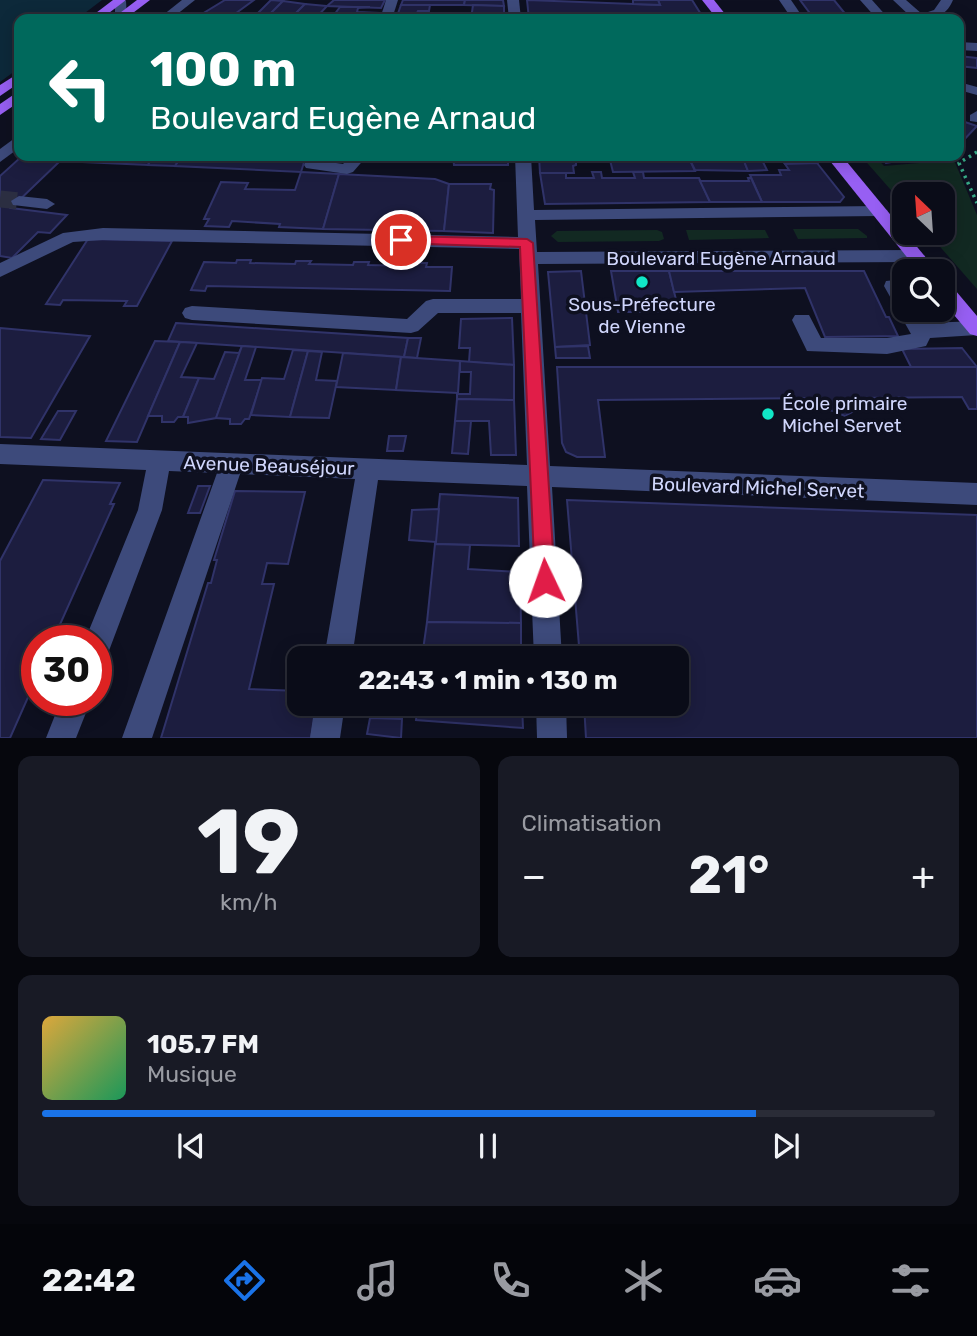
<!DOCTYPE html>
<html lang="fr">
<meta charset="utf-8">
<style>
:root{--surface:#0a0c18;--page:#181a25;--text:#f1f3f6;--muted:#999ba2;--line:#2a2c37;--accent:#1a73e8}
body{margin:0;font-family:Rubik,sans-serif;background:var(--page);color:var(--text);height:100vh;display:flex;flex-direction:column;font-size:26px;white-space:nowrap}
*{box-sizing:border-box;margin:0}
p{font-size:23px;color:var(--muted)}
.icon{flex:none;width:38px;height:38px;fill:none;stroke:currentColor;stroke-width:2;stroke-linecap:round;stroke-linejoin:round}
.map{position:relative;height:738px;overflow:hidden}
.panel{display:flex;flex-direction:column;gap:18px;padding:18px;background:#06070d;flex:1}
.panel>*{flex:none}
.hud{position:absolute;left:14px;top:14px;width:950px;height:147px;border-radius:14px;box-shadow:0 4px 18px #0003,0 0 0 2px var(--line);background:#00695c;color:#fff;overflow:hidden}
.needle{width:46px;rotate:335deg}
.controls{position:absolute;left:892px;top:182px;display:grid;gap:14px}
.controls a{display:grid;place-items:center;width:63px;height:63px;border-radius:14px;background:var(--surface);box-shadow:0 4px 18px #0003,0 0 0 2px var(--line);font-size:35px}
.speed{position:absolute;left:21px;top:625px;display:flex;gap:14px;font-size:35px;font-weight:700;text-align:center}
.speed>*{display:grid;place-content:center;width:91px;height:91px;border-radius:50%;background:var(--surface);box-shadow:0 4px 18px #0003,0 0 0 2px var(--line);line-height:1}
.speed .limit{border:10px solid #d22;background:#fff;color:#111}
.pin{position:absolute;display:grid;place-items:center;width:60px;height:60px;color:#fff;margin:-30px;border:4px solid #fff;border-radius:50%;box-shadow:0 2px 7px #0007}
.me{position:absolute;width:77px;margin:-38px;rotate:357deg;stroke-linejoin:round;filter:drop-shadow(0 0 5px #0008)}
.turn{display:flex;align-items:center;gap:24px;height:147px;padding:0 21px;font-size:32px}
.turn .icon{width:91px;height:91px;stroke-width:2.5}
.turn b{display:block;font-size:49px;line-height:60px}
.big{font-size:52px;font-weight:700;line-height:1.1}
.panel .tile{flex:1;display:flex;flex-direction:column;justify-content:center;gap:10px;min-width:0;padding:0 24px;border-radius:14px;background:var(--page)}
.panel .dial{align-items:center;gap:0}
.dial b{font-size:91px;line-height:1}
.song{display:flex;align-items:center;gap:21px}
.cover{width:84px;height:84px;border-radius:10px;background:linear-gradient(135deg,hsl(40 70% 55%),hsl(150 70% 35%))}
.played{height:7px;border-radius:4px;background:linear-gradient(90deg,var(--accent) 80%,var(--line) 80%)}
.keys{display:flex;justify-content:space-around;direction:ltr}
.heat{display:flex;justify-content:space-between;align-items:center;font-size:38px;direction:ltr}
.panel .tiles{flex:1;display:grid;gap:18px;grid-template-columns:1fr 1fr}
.tile:last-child{grid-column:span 2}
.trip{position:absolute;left:287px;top:646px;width:402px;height:70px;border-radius:14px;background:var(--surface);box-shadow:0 4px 18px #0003,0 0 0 2px var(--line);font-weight:700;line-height:70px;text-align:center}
.dock{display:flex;height:112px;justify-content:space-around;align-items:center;background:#04050a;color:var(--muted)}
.dock .icon{width:49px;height:49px}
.dock .current{color:var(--accent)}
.dock b{font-size:32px;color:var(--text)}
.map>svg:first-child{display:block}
.green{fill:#122922}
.water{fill:#0d293a}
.building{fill:#1c1d3f;stroke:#303369;stroke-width:2}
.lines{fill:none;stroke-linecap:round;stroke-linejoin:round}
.minor-tunnel{stroke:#2b2e41;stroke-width:17;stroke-dasharray:17 8;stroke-linecap:butt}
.path{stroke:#37a986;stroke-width:3.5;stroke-dasharray:2.5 4.5;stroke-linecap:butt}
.minor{fill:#3d4a7b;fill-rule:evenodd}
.major{fill:#975ff3;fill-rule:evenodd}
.route{fill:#e11d48;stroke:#92132f;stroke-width:2}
.poi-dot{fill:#11e7c7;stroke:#0e1020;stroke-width:2.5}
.labels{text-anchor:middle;stroke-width:7;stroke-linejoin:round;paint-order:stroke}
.street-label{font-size:19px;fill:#d0d6fc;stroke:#0e1020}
.poi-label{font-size:19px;fill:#d0d6fc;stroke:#0e1020}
</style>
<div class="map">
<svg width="977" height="738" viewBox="0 0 977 738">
<rect width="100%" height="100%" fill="#0e1020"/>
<g class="green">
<path d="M861,156H875L884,166L954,160L977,215V289L928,233H943V194H905V206Z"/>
<path d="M793,229H858L867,236V238L798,239Z"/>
<path d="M657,230L662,232L664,239L659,241L558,242L551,236L557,231Z"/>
<path d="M686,230H765L769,238L689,240Z"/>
</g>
<path class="water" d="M0,0H102L77,19H19V68L0,82Z"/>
<g class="building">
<path d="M225,0H254L228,19L202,14Z"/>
<path d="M271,0L283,1L265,19H252Z"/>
<path d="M334,0H385L381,8L327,6Z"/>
<path d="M403,0H465L464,5H401Z"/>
<path d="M465,0H503L504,6L464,5Z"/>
<path d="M527,0L660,5L658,0H692L704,19H529Z"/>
<path d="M633,0H658L660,5L633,4Z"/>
<path d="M800,0H834L847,16H812Z"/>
<path d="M283,1L305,4L290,19H265Z"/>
<path d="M305,4L327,6L315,19H290Z"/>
<path d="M401,5H430L429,11H418L417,13L429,14L427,19H396Z"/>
<path d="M473,5L504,6V19H471Z"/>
<path d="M340,7H370L358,8L357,12L379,13L377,19H331Z"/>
<path d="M959,56L977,58V68L959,66Z"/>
<path d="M959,120L977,126L961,143L959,142Z"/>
<path d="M23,156H66L60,161L21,157Z"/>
<path d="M89,156H153L148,165L84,162Z"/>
<path d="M153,156H182L175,166L148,165Z"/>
<path d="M182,156H306L301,172L175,166Z"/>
<path d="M453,156H508V165H454Z"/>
<path d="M539,156H571L576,159V165L573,166L574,173H540Z"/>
<path d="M609,156H688L695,171L613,172Z"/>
<path d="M688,156H742L748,171L695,170Z"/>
<path d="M742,156H760L767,170L748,171Z"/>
<path d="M780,156H811L817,163L785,164Z"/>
<path d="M879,156H913L916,158L886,163Z"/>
<path d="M21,157L60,161L11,208L67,215L50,233L38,232L12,258L0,256V176Z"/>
<path d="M817,163L844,197L840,202H762L750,175H781L779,170H789L785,164Z"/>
<path d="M301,172L339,174L323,229L279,227L280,224L232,221L229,227L205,226L209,219H204L221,182L248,183L245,189L295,190Z"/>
<path d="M592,172H601L602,178H635L633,172H643L644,178H699L710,202L545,204L540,173H566V178H594Z"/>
<path d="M339,174L435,179L449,184L444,231L323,229Z"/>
<path d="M748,178H751L762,202H710L700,181H749Z"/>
<path d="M449,184H491L490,189L494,190L493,233L444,231Z"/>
<path d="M88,239L172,241L137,306H124L127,301L63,300L60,305L46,304Z"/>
<path d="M237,260H251L250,263L295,264L296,261H311L309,264L353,265L354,262H369L368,265L411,266L412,263H427L426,267H452L450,291L207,286L205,291L191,290L204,262L236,263Z"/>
<path d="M581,271L590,345L555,347L548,272Z"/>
<path d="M611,271H669L679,312H618Z"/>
<path d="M669,271H864L886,317H889L898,336L825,337L805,288L674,292Z"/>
<path d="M512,318L514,365L469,362L470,348H459L461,319Z"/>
<path d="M176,323L408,338L404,357L168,341Z"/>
<path d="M0,328L90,336L31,438L0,437Z"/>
<path d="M408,338H421L417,358L404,357Z"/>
<path d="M155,341L180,342L137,442L106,441Z"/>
<path d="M180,342L197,343L181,377L199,378L183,417H178L174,422H162V416H148Z"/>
<path d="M242,346L216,418L188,423V417H183L199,378L214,379L225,352L239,353Z"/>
<path d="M242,346L256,347L245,380H262L249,419H245L241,424H230V419L216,418Z"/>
<path d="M588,346L590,358H556L555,347Z"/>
<path d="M962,348L977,367H911L902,349Z"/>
<path d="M293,350L308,351L290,417L251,415L262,378L284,379Z"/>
<path d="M308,351L322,352L316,380L337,381L329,418L290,417Z"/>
<path d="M343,353L401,357L396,390L336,387Z"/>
<path d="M401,357L460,361L458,393L396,390Z"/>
<path d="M460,361L514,365V400L457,399V394H470L471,372H460Z"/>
<path d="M557,367H977V409H969L962,397L851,398L854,411L845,416L830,410L822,398L598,400L605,457H577L566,452L562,443Z"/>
<path d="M457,399L514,400L516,455H491L489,421H455Z"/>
<path d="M58,411H76L60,440L41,439Z"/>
<path d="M455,421H471L468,454L452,453Z"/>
<path d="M389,436H406L403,451H387Z"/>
<path d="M43,480L120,483L110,504H114L53,640H37V677L10,738H0V561Z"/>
<path d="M198,486H210L200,513H188Z"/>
<path d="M235,491L305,492L288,564L267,563L262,584H274L249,689L299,691V704H317L311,738H161L208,583H211L217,560H214Z"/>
<path d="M440,494L518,498L519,546L435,544Z"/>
<path d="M567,500L977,515V738H586L584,704H677V658H580Z"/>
<path d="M439,509L436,542L409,540L412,510Z"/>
<path d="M435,544L470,545L468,569L520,572L521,623L427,622Z"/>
<path d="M427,622L521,623V658H462L463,650H423Z"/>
<path d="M418,704H522L523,728L416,720Z"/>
<path d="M370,718L402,719L401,738L367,734Z"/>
</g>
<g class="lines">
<path class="minor-tunnel" d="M0,199L19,201"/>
<path class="path" d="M977,152L959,163L977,203"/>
<g class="minor">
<path d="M115,0L126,1L127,19H115Z"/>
<path d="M182,0H195L171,19H158Z"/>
<path d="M386,0H398L392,19H380Z"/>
<path d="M507,0H519L521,19H509Z"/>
<path d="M779,0H791L804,19H792Z"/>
<path d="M860,0H872L889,19H877Z"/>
<path d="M893,0H906L922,14L934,10L941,0H953C944,22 926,19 906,19L910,16Z"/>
<path d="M959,42L977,43V51L959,50Z"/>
<path d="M959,82L977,87V95L959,90Z"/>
<path d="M977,111V122L970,121V115Z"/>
<path d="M19,135V148L0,162V149Z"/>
<path d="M309,156H325L322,161L343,164L351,156H367L353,172L347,174L306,168L304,165Z"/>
<path d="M515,156H531L534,210L880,206L888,211L880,216L535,220L537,252L916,250L925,256L916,262L538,264L550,466L977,483V505L552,487L562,658H534L527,486L378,480L352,658H324L355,479L240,474L152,738H122L217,473L169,471L162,510L110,648L106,658L96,662V640H85L138,510L146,470L0,464V444L527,465L521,313H438L418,331L411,333L192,320L185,318L182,313L185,308L192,306L407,319L426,301L433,299H521L519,249L103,240L73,242L0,277V263L63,233L103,228L518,237Z"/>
<path d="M19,196L47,199L55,204L47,209L13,205L11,201Z"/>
<path d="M905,279V310H918L927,323L977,321V335L930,338L926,346L887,354L807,351L792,320L795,315H809L821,338H887L911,334L884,286L886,281Z"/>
<path d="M61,700H91L76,738H46Z"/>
<path d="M315,704H345L340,738H310Z"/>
<path d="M536,704H566L567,738H537Z"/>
</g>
<g class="major">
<path d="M113,0H126L101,19H88Z"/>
<path d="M137,0H150L125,19H112Z"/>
<path d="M702,0H714L729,19H717Z"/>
<path d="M19,73V83L0,96V85Z"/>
<path d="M19,91V102L0,115V104Z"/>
<path d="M826,156H842L937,271H918Z"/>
<path d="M943,283L950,284L977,316V336L970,334L943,302Z"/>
</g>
</g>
<path class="route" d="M401,236L527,239L533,243L555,581L552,588L545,591L537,588L535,581L520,247L396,243V237Z"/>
<g class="poi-dot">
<circle cx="642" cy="282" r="7"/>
<circle cx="768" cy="414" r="7"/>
</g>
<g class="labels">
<g class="street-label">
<text x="721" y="265">Boulevard Eugène Arnaud</text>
<text transform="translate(269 465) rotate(2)" y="7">Avenue Beauséjour</text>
<text transform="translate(758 487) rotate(2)" y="7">Boulevard Michel Servet</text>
</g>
<g class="poi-label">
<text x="642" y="311">Sous-Préfecture<tspan x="642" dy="22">de Vienne</tspan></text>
<text x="782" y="410" text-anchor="start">École primaire<tspan x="782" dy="22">Michel Servet</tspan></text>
</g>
</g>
</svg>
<div class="controls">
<a><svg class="needle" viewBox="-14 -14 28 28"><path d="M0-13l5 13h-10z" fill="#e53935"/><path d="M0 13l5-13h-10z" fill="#999ba2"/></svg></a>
<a><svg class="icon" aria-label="search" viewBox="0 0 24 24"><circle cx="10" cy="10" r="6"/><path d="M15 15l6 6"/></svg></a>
</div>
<div class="speed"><div class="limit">30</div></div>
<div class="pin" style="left:401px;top:240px;background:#d93025"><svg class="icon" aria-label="arrive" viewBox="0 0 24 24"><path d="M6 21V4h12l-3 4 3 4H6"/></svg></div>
<svg class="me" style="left:545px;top:581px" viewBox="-20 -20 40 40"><circle r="19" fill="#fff"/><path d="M0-13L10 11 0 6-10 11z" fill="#e11d48"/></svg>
<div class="trip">22:43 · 1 min · 130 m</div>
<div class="hud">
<div class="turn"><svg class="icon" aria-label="left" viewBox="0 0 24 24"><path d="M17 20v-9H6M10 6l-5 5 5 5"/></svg><div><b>100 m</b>Boulevard Eugène Arnaud</div></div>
</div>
</div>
<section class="panel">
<div class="tiles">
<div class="tile dial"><b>19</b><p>km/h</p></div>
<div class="tile"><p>Climatisation</p>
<div class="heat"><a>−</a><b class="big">21°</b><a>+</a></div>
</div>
<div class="tile">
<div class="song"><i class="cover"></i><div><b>105.7 FM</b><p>Musique</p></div></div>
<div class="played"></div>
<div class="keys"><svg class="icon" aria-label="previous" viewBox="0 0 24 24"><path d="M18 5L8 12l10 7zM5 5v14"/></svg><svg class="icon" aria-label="pause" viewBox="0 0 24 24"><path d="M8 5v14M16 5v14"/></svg><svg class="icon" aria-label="next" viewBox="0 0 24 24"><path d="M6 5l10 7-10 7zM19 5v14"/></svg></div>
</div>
</div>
</section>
<nav class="dock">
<b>22:42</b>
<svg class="icon current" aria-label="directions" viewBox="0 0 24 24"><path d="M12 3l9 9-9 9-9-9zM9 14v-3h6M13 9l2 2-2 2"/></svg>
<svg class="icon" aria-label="music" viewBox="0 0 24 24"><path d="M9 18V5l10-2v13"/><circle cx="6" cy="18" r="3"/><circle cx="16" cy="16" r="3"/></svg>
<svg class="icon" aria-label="phone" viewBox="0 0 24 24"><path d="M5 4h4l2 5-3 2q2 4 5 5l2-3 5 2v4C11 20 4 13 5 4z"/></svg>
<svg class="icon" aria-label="climate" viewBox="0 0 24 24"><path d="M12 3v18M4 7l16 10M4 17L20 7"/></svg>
<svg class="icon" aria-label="car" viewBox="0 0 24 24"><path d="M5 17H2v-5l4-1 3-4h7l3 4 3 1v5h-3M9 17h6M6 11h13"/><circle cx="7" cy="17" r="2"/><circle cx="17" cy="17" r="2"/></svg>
<svg class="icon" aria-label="filters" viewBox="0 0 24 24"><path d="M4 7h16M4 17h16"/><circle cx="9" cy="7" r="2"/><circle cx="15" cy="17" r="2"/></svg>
</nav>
